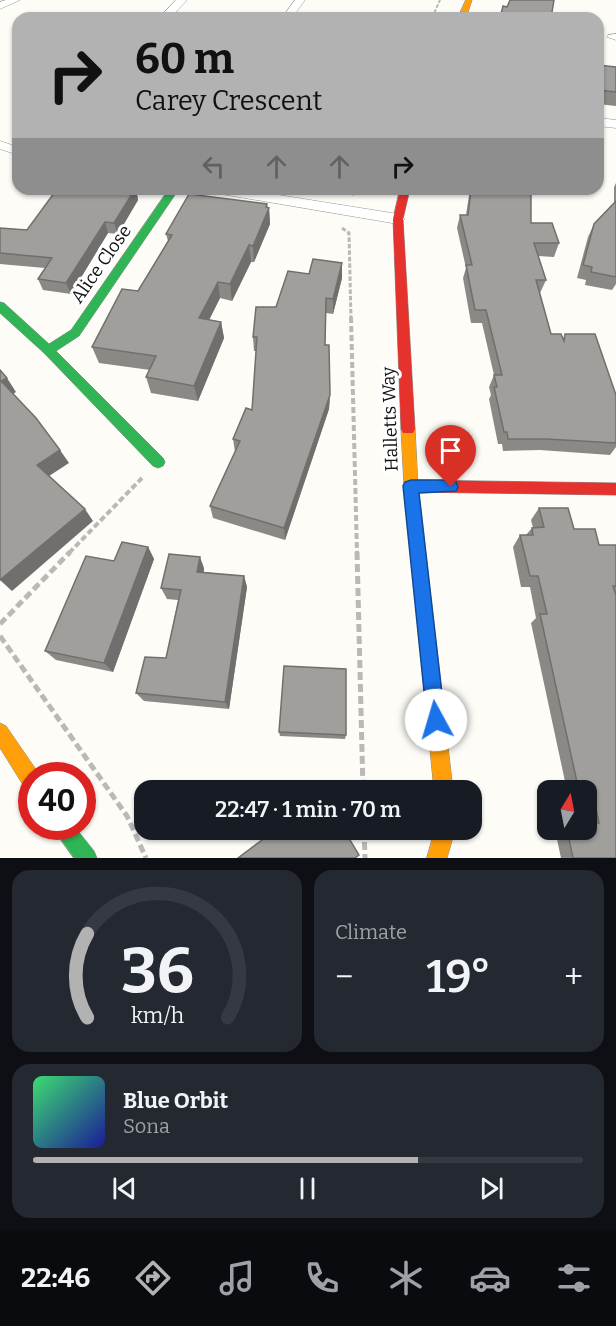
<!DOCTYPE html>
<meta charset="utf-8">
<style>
:root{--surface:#171b24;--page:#242831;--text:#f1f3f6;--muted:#9ea1a6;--line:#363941;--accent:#b2b2b3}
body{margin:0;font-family:Bitter,serif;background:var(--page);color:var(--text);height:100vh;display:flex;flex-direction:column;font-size:22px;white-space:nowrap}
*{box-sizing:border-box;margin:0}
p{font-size:20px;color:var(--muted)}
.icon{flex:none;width:33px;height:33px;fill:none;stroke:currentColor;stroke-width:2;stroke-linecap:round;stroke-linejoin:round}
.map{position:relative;height:858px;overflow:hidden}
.sheet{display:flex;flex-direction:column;gap:12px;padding:12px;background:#0d0f14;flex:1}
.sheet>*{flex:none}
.guide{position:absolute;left:12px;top:12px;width:592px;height:183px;border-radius:18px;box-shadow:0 2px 4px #0004;background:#b2b2b3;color:#111;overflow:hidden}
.needle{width:39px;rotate:10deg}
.controls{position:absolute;left:537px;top:780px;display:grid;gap:12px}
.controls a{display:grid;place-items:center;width:60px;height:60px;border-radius:12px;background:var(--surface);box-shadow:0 2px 4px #0004;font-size:30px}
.speed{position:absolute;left:18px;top:762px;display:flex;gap:12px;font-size:30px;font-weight:700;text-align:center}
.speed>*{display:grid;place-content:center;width:78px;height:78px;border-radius:50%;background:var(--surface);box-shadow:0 2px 4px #0004;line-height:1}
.speed .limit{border:9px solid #d22;background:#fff;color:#111}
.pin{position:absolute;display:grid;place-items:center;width:51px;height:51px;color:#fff;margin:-62px -26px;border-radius:50% 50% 50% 0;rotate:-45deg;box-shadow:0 0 6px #0007}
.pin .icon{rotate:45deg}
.me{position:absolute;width:66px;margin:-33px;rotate:354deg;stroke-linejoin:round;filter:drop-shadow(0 0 4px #0008)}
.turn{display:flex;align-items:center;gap:21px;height:126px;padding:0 24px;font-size:27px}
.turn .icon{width:78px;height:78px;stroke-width:2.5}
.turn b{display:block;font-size:42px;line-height:51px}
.lanes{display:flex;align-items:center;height:57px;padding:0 24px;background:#0003;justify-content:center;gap:30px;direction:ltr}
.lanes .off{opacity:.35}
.big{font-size:45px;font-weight:600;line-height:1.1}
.sheet .tile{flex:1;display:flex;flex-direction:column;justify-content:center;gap:9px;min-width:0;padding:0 21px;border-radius:18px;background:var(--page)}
.sheet .dial{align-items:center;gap:0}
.dial svg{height:156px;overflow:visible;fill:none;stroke:var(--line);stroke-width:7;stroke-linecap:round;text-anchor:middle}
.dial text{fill:var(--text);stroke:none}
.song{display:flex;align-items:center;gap:18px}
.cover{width:72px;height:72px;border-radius:9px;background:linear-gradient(135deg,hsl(140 70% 55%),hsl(240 70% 35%))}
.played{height:6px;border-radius:3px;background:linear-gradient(90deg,var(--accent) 70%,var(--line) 70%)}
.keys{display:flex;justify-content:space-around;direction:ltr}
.heat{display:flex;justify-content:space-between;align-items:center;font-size:33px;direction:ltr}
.sheet .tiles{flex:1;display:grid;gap:12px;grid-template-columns:1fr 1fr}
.tile:last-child{grid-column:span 2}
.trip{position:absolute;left:134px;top:780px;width:348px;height:60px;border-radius:18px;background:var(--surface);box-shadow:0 2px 4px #0004;font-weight:600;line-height:60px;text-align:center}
.menu{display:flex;height:96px;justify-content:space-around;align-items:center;background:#090b0e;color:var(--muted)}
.menu .icon{width:42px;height:42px}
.menu .selected{color:var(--accent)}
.menu b{font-size:27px;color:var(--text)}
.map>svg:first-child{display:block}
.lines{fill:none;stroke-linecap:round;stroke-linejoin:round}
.street-casing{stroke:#979795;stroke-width:1}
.fast-casing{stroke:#8e8d8b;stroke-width:1}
.slow-casing{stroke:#8e8d8b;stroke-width:1}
.jam-casing{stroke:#8e8d8b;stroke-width:1}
.path-far3{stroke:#b9b9b8;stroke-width:2;stroke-dasharray:4 1.5;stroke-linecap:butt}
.path-far2{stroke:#b9b9b8;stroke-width:3;stroke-dasharray:4.5 2;stroke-linecap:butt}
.path-far1{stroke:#b9b9b8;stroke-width:4;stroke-dasharray:6 3;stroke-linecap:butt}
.path{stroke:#b9b9b8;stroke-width:5;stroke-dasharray:8 4;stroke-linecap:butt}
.street{fill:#fffffe;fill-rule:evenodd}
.fast{fill:#30b455;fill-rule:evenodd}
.slow{fill:#ff9f0a;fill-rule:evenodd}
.jam{fill:#e5322d;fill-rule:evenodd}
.wall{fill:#8a8986}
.shaded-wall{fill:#716f6d}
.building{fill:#a19f9c;stroke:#716f6d;stroke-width:1.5}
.route{fill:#1a73e8;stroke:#114b97;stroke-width:1.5}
.labels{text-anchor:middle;stroke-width:6;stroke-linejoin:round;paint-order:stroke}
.street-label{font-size:18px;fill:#111;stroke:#fff}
</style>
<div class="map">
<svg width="616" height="858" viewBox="0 0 616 858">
<rect width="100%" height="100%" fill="#fdfcf7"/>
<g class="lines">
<defs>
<g id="street">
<path d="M6,0H20L0,9V2Z"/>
<path d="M176,0H187L170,18H159Z"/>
<path d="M295,0H305L292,18H282Z"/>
<path d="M616,34V40L607,37L608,35Z"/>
<path d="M598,118L616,120V128L598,126Z"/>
<path d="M0,141L18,147V155L0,149Z"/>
<path d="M208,189H241L398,214L405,219L398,224L215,193Z"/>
</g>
<g id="fast">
<path d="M169,189H179L79,336L56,351L163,458L165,462L163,466L158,468L153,466L44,353L0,313V302L4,303L49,344L71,330Z"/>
<path d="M51,826H74L94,851L97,858H74Z"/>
</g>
<g id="slow">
<path d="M466,0H472L466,18H458Z"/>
<path d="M408,423L413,425L415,429L418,486L453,790H434L404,486L401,429L403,425Z"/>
<path d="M0,723L6,726L39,774L32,776V790L25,788L0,748Z"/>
<path d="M435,830H455L447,858H427Z"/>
</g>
<g id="jam">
<path d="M400,189H410L403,219L415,429L413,433H403L401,429L393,219Z"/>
<path d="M411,480L616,483V495L411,492L406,490L404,486L406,482Z"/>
</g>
</defs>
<use href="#street" class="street-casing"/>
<use href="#fast" class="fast-casing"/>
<use href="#slow" class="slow-casing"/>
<use href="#jam" class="jam-casing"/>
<path class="path-far3" d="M432,18L440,0"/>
<g class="path-far2">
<path d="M352,195L357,189"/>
<path d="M342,228L349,233L351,319"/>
</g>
<g class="path-far1">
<path d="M351,317L357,553"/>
<path d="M69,553L142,478"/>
</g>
<g class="path">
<path d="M357,552L363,790"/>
<path d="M0,624L70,552"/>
<path d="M0,636L127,816L146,858"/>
<path d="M364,830L365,858"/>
</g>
<use href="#street" class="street"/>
<use href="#fast" class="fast"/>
<use href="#slow" class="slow"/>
<use href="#jam" class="jam"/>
</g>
<g class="wall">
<path d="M598,65L616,67V106L598,104Z"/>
<path d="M616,183V284L612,290L585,285L586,280L577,278L588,237L594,224L614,203V187Z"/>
<path d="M136,189L138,200L118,234L108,233L71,294L43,290L38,279L45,268L0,264V228L27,230Z"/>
<path d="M311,189H348L347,193Z"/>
<path d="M470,189H531V223L559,243L554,257L538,256L546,280L540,293L551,334L563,339L565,334L616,395V447L610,455L540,450L503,451L502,444H498L489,399L491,395L489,387L494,375L482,323H471L463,278L466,268L457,228L460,215H466Z"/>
<path d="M543,189H560L558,194Z"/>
<path d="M267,207L269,208L270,224L254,262H251L232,301L220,298L209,320L221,322L224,338L198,401L151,393L146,377L150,370L99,363L92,347L138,291L168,241L166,234Z"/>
<path d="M342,278L333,314L326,313L325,345L330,395L329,409L285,540L213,518L210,506L235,452L233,439L252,410L256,351H254L253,337L276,307Z"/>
<path d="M539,508L599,545H616V858H561L555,830H586V790H579L577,786H566L531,623L536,618L530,587H521L513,547L520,535H526L532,528H533L531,520Z"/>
<path d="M148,547L154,559L113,672L56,660L45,651L114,561Z"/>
<path d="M204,568V572L244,576L247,587L229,709L144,701L136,693L166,658L178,600L167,599L161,588Z"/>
<path d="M279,732L346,735L345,739L280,736Z"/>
</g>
<g class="shaded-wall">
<path d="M136,189L138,200L118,234L114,223Z"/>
<path d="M267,204L268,210L269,208L270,224L254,262L253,246Z"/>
<path d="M105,222L108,233L71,294L66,283Z"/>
<path d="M249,245L251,262L232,301L230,284Z"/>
<path d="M342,263V278L333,314V299Z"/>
<path d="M218,282L220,298L202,334L199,318Z"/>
<path d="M221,322L224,338L198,401L194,386Z"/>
<path d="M7,378L16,392L10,396L1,381Z"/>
<path d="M330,395L329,409L285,540L284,528Z"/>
<path d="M60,450L69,463L46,478L37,465Z"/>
<path d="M85,509L93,521L12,591L0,580Z"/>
<path d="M148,547L154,559L113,672L104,663Z"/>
<path d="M200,557L204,568L202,583L197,572Z"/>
<path d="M244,576L247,587L229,709L225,702Z"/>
</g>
<g class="building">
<path d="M510,0H554L551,18H500L503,6L507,7Z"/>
<path d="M598,65L616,67V92L598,90Z"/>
<path d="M57,189H135L114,223L105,222L66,283L38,279L52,258L0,253V228L27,230Z"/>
<path d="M471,189H531V223H552L559,243H534L546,280H536L551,334H561L564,341L565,334H595L616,395V443L546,439H508L507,432H504L494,387H497L494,375H502L486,310H475L466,265H472L460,215H468Z"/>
<path d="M189,194L267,204L266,207L269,208L253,246L249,245L230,284L218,282L199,318L221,322L194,386L146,377L156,356L92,347L122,289L138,291L172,235L166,234Z"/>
<path d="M616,201V277L591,272L592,267L583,265L594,224Z"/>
<path d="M313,259L342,263L333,299L326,298L325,345H329L330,395L284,528L210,506L240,441L233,439L246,408L252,410L257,337H253L256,307H276L288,271L309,274Z"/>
<path d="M0,370L7,378L1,381L36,418L60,450L37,465L85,509L0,580Z"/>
<path d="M539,508H568L574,529H595L599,545H616V586H613L616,595V858H573L567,830H586V823H599L590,782H577L540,614H547L538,576H530L520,535H533L532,528L544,527Z"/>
<path d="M122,542L148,547L104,663L45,651L86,556L114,561Z"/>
<path d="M169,554L200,557L197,572L244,576L225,702L136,693L145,657L166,658L181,590L161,588Z"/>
<path d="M284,666L346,669V735L279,732Z"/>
<path d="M291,781L297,790H278Z"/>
<path d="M273,830H344L359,855L355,858H238L274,831Z"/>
</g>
<path class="route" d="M411,480H451L456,482L458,487L456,491L419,493L445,720L442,727L436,729L430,727L427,720L403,486L405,482Z"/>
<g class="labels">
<g class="street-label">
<text transform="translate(101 264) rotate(-55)" y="6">Alice Close</text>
<text transform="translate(390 419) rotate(-92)" y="6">Halletts Way</text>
</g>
</g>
</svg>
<div class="controls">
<a><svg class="needle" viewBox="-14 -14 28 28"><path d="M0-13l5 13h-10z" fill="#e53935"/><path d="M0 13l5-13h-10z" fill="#9ea1a6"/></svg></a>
</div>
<div class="speed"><div class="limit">40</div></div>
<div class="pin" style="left:451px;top:487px;background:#d93025"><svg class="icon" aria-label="arrive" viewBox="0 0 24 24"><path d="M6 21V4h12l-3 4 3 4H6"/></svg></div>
<svg class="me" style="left:436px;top:720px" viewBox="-20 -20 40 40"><circle r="19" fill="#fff"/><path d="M0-13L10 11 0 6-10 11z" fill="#1a73e8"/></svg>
<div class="trip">22:47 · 1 min · 70 m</div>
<div class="guide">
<div class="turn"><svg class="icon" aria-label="right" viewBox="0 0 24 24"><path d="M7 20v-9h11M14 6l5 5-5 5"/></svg><div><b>60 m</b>Carey Crescent</div></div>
<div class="lanes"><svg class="icon off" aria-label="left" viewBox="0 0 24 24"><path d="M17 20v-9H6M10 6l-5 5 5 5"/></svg><svg class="icon off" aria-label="ahead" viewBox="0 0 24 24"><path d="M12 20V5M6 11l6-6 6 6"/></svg><svg class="icon off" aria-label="ahead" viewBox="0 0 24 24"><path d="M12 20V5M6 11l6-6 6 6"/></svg><svg class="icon" aria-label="right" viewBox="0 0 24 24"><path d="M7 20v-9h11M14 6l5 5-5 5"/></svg></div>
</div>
</div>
<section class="sheet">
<div class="tiles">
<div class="tile dial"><svg viewBox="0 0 100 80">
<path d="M14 69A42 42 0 1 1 86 69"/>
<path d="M14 69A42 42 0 0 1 14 26" stroke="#b2b2b3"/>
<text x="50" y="56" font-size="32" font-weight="700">36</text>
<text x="50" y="72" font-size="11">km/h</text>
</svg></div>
<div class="tile"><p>Climate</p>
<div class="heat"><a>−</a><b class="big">19°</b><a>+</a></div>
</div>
<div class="tile">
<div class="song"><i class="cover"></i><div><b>Blue Orbit</b><p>Sona</p></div></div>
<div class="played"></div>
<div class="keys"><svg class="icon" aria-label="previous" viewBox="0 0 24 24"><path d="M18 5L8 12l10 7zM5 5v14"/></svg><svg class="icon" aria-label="pause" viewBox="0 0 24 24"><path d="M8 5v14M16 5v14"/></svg><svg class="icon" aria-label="next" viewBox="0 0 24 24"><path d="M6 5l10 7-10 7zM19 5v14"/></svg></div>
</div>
</div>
</section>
<nav class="menu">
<b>22:46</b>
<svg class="icon selected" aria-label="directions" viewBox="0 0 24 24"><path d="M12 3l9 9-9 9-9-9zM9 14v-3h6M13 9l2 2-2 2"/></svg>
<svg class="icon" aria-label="music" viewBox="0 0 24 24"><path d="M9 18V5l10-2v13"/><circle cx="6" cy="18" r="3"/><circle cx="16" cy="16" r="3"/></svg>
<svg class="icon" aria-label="phone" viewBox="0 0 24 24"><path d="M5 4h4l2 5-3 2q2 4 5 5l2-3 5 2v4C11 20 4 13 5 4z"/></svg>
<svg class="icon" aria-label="climate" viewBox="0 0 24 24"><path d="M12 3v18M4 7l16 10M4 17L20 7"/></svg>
<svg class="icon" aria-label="car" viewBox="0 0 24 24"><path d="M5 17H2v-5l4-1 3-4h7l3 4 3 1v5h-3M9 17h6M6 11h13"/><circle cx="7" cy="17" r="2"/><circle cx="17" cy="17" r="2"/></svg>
<svg class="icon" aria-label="filters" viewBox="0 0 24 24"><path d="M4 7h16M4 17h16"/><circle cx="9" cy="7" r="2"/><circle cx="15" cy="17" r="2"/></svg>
</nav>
